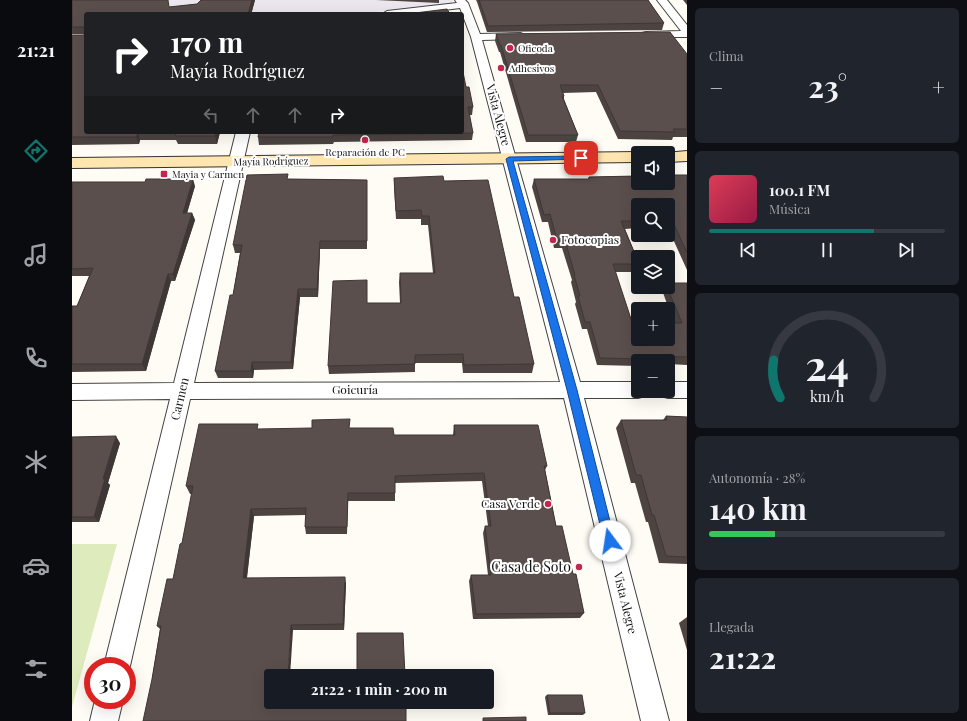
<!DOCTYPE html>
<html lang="es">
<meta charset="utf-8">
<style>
:root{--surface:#171b24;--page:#20242c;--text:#f1f3f6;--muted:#9ea1a6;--line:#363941;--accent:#0f766e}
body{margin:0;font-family:"Playfair Display",serif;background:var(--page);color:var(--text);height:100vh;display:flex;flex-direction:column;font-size:15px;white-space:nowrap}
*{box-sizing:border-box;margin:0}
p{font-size:13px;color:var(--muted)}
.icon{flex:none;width:22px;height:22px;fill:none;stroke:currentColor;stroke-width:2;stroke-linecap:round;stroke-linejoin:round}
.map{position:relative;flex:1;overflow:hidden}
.panel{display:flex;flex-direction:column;gap:8px;padding:8px;background:#0d0f14;width:280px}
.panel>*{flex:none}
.hud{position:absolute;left:12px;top:12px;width:380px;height:122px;border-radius:4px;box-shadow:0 4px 16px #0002;background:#202124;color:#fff;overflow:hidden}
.fabs{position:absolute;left:559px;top:146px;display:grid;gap:8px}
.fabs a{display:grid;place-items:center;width:44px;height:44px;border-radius:4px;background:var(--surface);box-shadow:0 4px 16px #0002;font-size:20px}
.speed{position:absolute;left:12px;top:657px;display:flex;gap:8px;font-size:20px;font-weight:700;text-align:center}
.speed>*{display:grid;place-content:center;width:52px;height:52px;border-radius:50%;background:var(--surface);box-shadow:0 4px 16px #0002;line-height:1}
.speed .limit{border:6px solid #d22;background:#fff;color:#111}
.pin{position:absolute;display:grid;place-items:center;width:34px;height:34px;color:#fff;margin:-17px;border-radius:8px;box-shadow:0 2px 6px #0006}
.me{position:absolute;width:44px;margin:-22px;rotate:346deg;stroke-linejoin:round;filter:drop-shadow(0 0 3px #0008)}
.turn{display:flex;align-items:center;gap:14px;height:84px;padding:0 20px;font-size:18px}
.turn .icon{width:52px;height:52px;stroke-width:2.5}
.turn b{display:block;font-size:28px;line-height:34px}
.lanes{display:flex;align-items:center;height:38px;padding:0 20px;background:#0003;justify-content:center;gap:20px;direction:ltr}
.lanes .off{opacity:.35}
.big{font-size:30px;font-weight:700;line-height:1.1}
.panel .widget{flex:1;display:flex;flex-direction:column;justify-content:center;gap:6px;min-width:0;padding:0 14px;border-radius:6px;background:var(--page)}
.panel .dial{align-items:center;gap:0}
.dial svg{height:104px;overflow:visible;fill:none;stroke:var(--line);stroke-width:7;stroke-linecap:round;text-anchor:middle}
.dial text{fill:var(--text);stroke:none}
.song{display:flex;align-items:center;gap:12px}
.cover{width:48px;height:48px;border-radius:6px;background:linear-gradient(135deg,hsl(350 70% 55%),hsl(340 70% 35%))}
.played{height:4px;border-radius:2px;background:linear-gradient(90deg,var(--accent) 70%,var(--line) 70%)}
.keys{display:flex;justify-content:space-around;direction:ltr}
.heat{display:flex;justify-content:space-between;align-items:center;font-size:22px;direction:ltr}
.charge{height:6px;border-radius:3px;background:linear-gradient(90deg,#34c759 28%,var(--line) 0)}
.trip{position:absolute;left:192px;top:669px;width:230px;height:40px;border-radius:4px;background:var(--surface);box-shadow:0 4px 16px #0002;font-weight:700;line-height:40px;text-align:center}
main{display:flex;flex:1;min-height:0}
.tabs{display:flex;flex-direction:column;width:72px;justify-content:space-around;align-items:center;background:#090b0e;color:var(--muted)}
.tabs .icon{width:28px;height:28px}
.tabs .active{color:var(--accent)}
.tabs b{font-size:18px;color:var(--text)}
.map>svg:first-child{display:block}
.industrial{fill:#ece6ef}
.green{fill:#deebbd}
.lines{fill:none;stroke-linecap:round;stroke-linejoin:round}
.street-casing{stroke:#444;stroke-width:2}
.secondary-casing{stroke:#333;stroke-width:2}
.street{fill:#fff;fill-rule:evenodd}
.secondary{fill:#ffe6b0;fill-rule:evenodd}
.wall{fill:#4d4442}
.shaded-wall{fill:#3f3736}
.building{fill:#5a4f4d;stroke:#3f3736}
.route{fill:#1a73e8;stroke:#114b97}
.poi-dot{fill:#c4264e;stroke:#fff;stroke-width:1.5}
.labels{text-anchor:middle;stroke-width:4;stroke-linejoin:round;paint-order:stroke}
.far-poi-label{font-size:10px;fill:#111;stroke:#fff;text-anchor:start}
.far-street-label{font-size:10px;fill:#111;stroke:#fff}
.street-label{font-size:12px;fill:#111;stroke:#fff}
.poi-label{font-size:12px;fill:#111;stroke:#fff;text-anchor:start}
.near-poi-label{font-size:14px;fill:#111;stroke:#fff;text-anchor:end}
</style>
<main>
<nav class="tabs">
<b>21:21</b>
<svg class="icon active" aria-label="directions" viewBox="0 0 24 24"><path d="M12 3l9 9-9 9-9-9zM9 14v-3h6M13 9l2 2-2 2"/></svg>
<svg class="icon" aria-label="music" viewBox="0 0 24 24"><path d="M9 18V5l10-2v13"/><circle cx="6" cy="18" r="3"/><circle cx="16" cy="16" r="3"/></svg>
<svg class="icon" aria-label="phone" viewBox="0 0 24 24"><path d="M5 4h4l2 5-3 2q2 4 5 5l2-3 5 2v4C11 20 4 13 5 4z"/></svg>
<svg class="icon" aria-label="climate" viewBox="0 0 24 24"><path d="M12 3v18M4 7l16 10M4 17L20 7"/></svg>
<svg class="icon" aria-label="car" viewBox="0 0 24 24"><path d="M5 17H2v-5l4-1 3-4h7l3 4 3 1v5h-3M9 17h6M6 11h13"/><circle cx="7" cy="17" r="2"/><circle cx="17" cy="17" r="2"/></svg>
<svg class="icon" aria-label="filters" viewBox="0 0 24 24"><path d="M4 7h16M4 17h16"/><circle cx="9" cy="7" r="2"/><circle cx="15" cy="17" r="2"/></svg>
</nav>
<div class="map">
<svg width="615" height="721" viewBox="0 0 615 721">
<rect width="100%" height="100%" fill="#fffbf5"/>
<path class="industrial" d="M51,0H382L379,3L287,14H53Z"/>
<path class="green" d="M0,544H45L0,707Z"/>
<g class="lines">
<defs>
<g id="street">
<path d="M383,0H393L396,3L408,34L449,33L454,36L449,39L410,40L508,382H566V391H575L573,396L566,398H512L597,721H569L492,398L118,399L58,666L55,674V666H32L98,399L0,400V384L102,383L164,132H178L122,383L488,382L399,37L388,8L341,14H310L315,11L385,3Z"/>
<path d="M585,0H595L615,25V37H570L569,35L570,33L574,32L609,31Z"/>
<path d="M596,382H615V398H596L589,396L587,391H596Z"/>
<path d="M23,700H51L46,721H18Z"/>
</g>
<g id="secondary">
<path d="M615,151V161L596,162V153H593Z"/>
<path d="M566,152L569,153H566V162L0,168V158Z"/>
</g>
</defs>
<use href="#street" class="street-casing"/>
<use href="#secondary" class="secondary-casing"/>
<use href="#street" class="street"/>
<use href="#secondary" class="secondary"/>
</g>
<g class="wall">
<path d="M0,0L97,7L125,4L129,0H183L145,144H106L104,140H68L67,144L0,145V35H12V34H0Z"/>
<path d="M304,0H367V3Z"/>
<path d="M404,0H576L592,23L590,30L415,32L405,2Z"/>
<path d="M611,0H615V5Z"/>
<path d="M424,34L615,54V137H601L600,140L546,139L524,92L491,93L492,96V99L506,135L504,142H454L428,52H427L423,41Z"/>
<path d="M394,87L401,107L400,115H397L401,133L400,140L262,142L261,144L187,145L186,137Z"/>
<path d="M615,175V270L596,228V205H566V228L553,229L566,261V266L564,272H543L560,322L602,323L590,290L591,287H596L615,283V365L596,364V361H566V366L525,365L515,329H510L503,304L504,302L499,282L500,280L490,248H482L476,222H470L460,187L462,179H516L517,177Z"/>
<path d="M322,178L372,181L442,297L462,364L460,373H391L390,363H343V372L257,374L256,366L295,303H328L327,282L328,273H361L356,225H349V219H324L322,187Z"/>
<path d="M216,179L295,180V249H248L246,297H228L221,369L182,370L181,378H146L143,371L161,295L168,253H163L161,245Z"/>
<path d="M0,182L123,186L115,213H120L123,220L103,281H99L74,371L0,372V306H5L17,276H0Z"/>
<path d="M594,416L615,417V564L587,563L576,522H574L563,483H559L544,428L549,420H591Z"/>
<path d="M382,425L475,466L473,470L484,526L501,574L512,613L508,618L401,619L397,581L399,575H416L411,533L413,526H416L410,481L323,483V501H276L275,534H234L233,527L234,515L182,516L175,578L274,583L272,630H221L80,679L88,629L85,626L101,579L110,543L120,494H118L114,486L187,429L322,435H381Z"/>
<path d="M0,437L48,443L36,483L38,485L27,522H0Z"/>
<path d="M615,617V650L607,623Z"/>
<path d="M475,695L513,713L511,715H476L473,697Z"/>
</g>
<g class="shaded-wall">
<path d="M180,0H183L179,14H176Z"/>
<path d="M144,132H148L145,144L143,136Z"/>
<path d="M66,133L68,140L67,144L64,137Z"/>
<path d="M121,179L123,186L113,220L111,213Z"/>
<path d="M120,213L123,220L103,281L101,274Z"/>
<path d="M248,241V249L246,297L245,289Z"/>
<path d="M96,274L99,281L74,371L70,364Z"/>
<path d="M226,289L228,297L221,369L219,362Z"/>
<path d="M180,362L182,370L181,378L179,371Z"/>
<path d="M44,436L48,443L36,483L38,485L27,522L22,517L31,479Z"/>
<path d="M179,509L182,516L174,584L171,578Z"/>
<path d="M273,577L274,583L272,630L271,624Z"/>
<path d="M219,625L221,630L218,676H216Z"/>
</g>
<g class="building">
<path d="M0,0H96L97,7L125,4L129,0H180L176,14H14V132H144L143,136H103L105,132L66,133L64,137H0V35H12L13,27H0Z"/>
<path d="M407,0H576L592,23L416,26Z"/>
<path d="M375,9L378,14H335Z"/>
<path d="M598,32L615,54V129H601L603,132L548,131L526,85H488L492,96H490L506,135H456L429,45H428L424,34Z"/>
<path d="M390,67L394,87H397L401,107H396L401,133L261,135V137H186L187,132H390Z"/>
<path d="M216,174L215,179L295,180V241H248L245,289H226L219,362H180L179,371H143L158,295H161L170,245H161L175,175Z"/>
<path d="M596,175H615V253L600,220H596V205H566V221H549L566,261V264H541L560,322H566V339H596V323H610L595,287H596V283H615V357L576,356L577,359L528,358L518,322H513L506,296H508L502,275H503L493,240H485L478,214L472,215L462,179H517V177L566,176V183H596Z"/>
<path d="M371,176L372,181L416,180L442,297H447L462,364L392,365L391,354L343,355V364L256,366L261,281L295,280V303H329L328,273H363L357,216H350L349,210L324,211L322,178Z"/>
<path d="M74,179H121L111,213H120L101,274H96L70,364H0V306H5L21,268L0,269V182H73Z"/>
<path d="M594,416L615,417V557L594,556L582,515H580L569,475H564L549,420H595Z"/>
<path d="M278,419L277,428H321L322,435H383L382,425H466L475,466H472L484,526H490L501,574H504L512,613L404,614L399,575H419L413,526H419L412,473L323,476V493H276L275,527H233L234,508L179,509L171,578L273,577L271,624L219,625L216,676H199V702H334V721H71L80,679L89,626H85L95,579H101L108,544L110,543L121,486H114L127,424H186L185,429L240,428V420Z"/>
<path d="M44,436L31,479H33L22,517H0V437Z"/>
<path d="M285,633H331L333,676H285Z"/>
<path d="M475,695H510L513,713H478Z"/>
<path d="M454,717V721H411V718Z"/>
</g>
<path class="route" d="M509,156L512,158L511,159L441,161L505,390L543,541L541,544L538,546L534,544L532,541L495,390L434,159L437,157Z"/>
<g class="poi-dot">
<circle cx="438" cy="48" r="4"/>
<circle cx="429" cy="68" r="4"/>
<circle cx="293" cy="140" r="4"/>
<rect x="88" y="170" width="8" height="8" rx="2"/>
<circle cx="481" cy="240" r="4"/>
<circle cx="476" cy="504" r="4"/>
<circle cx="507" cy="567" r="4"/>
</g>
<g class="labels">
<g class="far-poi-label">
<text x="446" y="52">Oficoda</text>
<text x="437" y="72">Adhesivos</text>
<text x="293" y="156" text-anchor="middle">Reparación de PC</text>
<text x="100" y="178">Mayia y Carmen</text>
</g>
<g class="far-street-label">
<text transform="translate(199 161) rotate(-1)" y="4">Mayía Rodríguez</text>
</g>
<g class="street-label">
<text transform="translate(426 115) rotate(75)" y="4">Vista Alegre</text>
<text x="283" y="394">Goicuría</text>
<text transform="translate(108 399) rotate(-77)" y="4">Carmen</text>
<text transform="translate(553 603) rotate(76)" y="4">Vista Alegre</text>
</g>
<g class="poi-label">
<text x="489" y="244">Fotocopias</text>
<text x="468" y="508" text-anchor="end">Casa Verde</text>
</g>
<g class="near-poi-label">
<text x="499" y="572">Casa de Soto</text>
</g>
</g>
</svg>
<div class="fabs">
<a><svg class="icon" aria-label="sound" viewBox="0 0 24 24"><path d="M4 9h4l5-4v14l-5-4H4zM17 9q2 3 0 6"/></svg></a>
<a><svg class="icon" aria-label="search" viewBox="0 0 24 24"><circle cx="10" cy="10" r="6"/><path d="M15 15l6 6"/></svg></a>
<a><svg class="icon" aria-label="layers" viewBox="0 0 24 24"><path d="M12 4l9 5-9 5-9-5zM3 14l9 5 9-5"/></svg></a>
<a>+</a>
<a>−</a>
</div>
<div class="speed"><div class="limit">30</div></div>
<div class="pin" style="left:509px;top:158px;background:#d93025"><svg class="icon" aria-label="arrive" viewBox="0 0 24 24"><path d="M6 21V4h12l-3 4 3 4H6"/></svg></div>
<svg class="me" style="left:538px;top:541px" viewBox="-20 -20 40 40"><circle r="19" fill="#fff"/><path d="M0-13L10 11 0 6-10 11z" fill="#1a73e8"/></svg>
<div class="trip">21:22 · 1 min · 200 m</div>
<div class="hud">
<div class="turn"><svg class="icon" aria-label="right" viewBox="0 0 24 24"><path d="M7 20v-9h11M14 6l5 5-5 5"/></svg><div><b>170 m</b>Mayía Rodríguez</div></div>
<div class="lanes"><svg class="icon off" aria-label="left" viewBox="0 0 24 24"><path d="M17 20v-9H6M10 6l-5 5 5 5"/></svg><svg class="icon off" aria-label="ahead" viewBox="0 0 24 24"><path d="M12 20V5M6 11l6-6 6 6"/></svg><svg class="icon off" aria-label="ahead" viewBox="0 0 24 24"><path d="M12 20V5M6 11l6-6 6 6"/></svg><svg class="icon" aria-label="right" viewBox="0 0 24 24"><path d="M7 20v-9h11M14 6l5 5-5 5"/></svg></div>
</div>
</div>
<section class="panel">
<div class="widget"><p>Clima</p>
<div class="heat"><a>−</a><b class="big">23°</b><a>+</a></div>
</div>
<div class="widget">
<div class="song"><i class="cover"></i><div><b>100.1 FM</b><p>Música</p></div></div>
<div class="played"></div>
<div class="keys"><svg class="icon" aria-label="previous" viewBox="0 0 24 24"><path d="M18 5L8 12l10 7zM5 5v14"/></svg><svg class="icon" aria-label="pause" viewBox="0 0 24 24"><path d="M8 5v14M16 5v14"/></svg><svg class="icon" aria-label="next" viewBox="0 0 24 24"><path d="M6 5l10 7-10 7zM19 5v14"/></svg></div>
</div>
<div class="widget dial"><svg viewBox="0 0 100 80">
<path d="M14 69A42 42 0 1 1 86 69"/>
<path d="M14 69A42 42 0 0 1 9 40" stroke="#0f766e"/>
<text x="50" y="56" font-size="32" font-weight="700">24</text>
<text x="50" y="72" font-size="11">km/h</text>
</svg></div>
<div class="widget"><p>Autonomía · 28%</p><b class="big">140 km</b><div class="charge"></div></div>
<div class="widget"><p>Llegada</p><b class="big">21:22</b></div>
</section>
</main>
